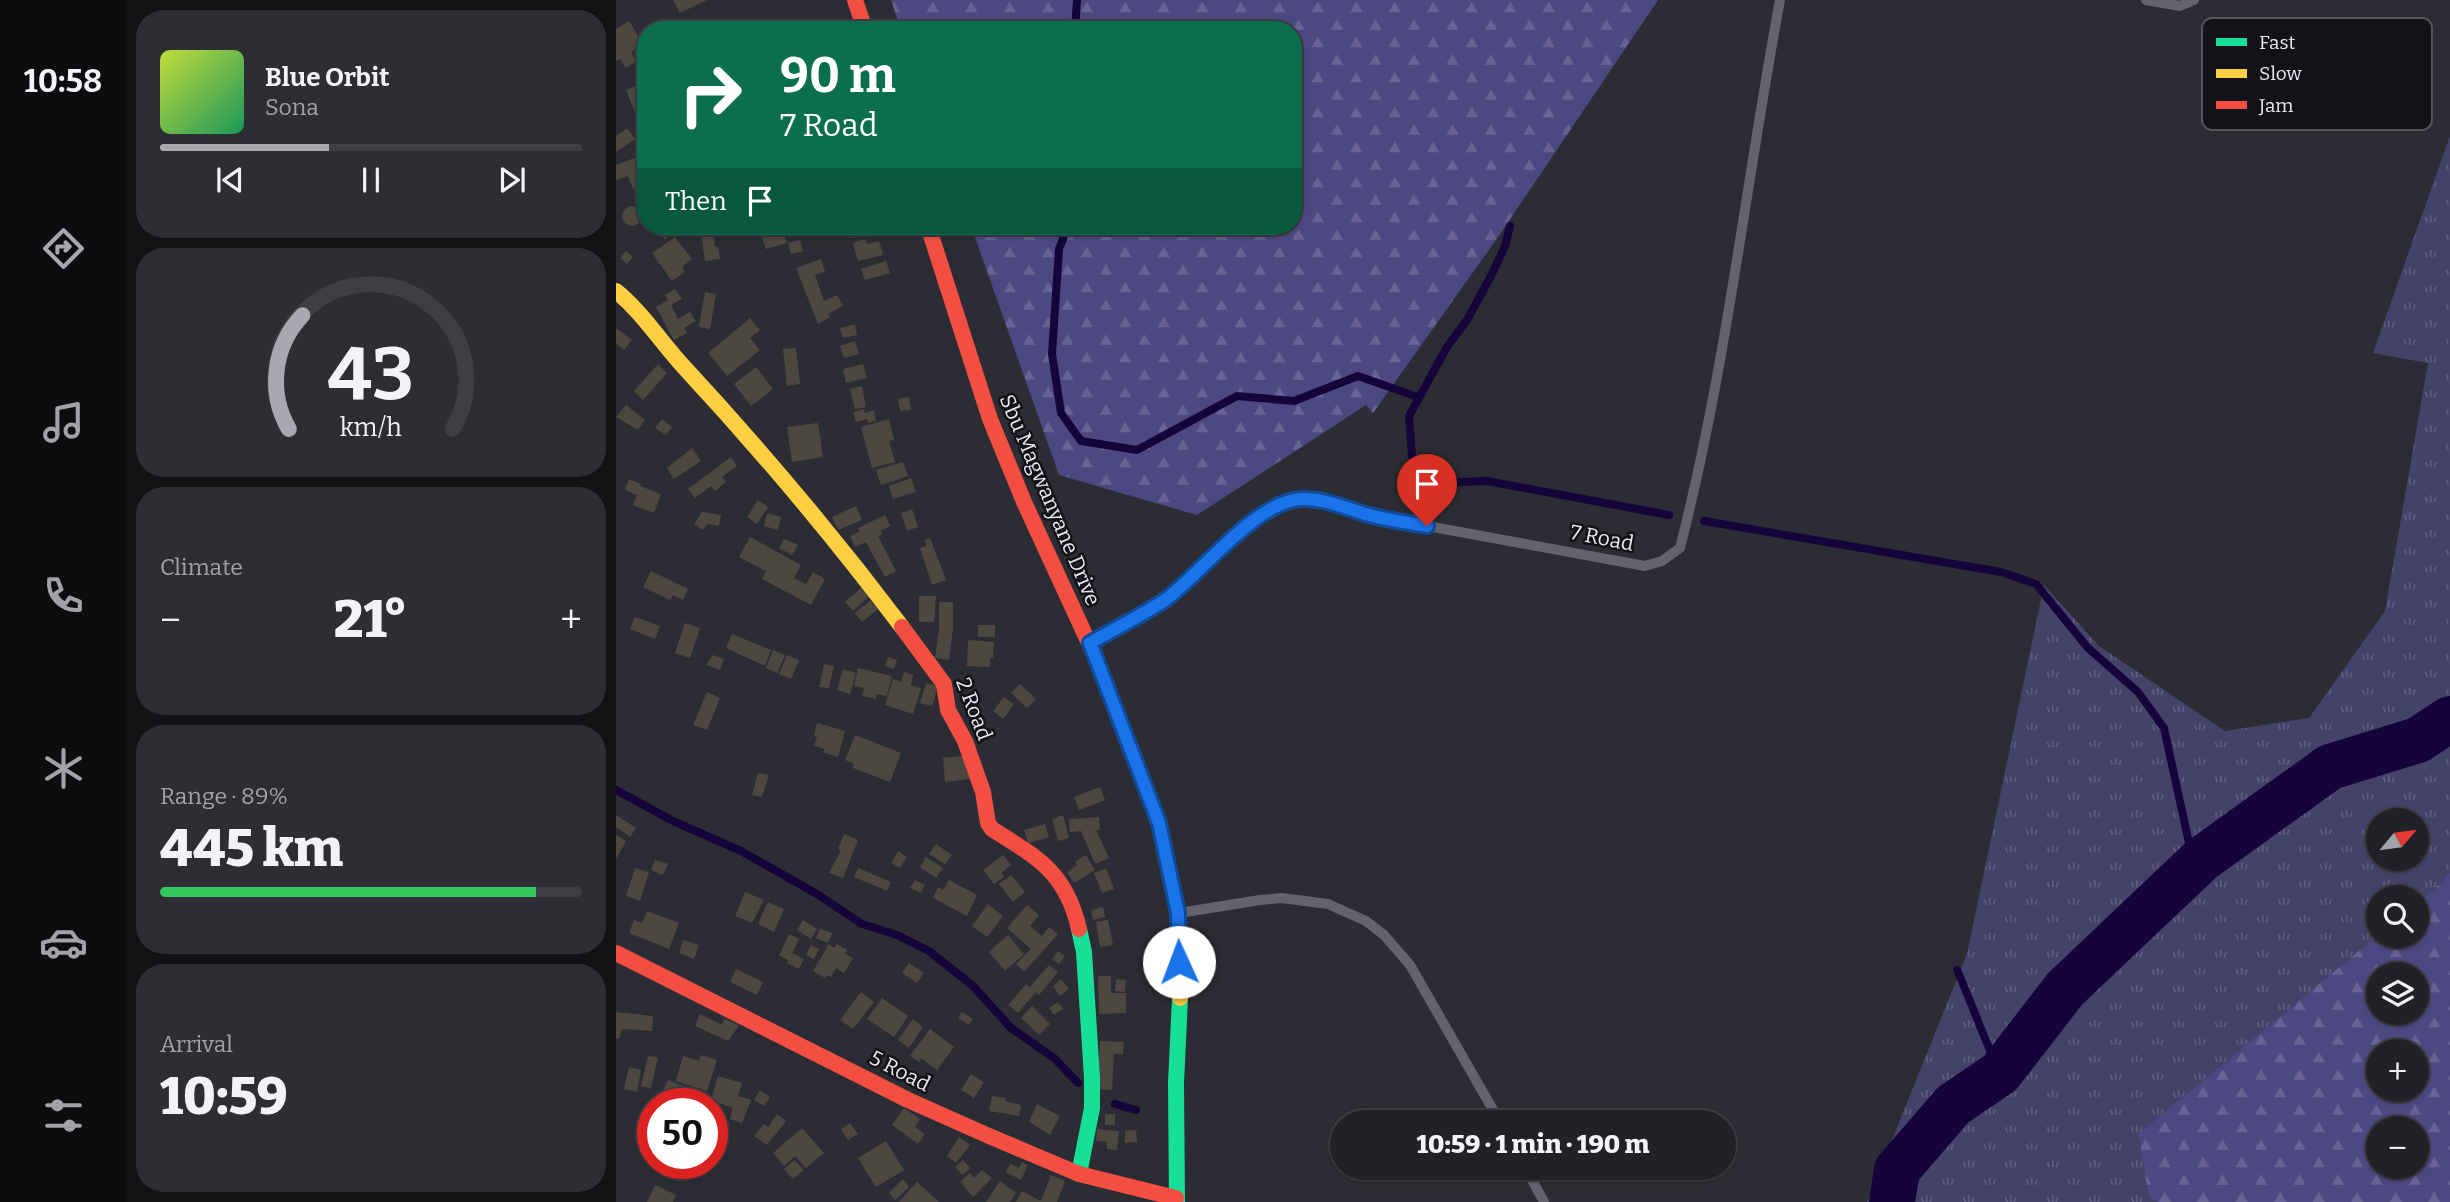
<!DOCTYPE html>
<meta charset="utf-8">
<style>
:root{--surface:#212127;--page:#2d2e33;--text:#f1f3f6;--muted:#a2a3a7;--line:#3e3e44;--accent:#a8a8b1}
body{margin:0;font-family:Bitter,serif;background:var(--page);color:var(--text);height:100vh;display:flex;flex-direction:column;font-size:26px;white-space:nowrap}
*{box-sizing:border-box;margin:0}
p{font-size:23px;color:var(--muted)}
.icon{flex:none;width:38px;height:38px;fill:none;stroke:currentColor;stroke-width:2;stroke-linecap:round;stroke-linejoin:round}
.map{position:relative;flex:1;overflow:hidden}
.side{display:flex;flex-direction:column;gap:10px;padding:10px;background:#121215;width:490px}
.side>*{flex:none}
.hud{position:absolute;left:21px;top:21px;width:665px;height:214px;border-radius:28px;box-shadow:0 2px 5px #0004,0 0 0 2px var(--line);background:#0b6e4f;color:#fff;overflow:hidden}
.needle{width:46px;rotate:61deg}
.fabs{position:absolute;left:1750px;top:808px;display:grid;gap:14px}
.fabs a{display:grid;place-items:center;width:63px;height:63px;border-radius:50%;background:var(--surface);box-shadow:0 2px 5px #0004,0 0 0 2px var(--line);font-size:35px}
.speed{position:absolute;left:21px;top:1088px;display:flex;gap:14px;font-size:35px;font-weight:700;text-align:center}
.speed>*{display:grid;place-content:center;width:91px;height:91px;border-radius:50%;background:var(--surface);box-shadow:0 2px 5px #0004,0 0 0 2px var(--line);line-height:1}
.speed .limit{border:10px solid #d22;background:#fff;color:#111}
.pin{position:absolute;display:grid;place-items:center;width:60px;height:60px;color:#fff;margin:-72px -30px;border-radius:50% 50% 50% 0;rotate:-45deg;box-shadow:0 0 7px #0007}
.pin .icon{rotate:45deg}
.me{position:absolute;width:77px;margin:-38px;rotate:358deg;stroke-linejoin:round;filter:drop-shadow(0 0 5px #0008)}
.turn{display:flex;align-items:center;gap:24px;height:147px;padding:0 28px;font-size:32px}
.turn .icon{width:91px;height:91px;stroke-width:2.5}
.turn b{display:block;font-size:49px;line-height:60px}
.then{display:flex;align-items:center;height:66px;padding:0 28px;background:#0003;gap:14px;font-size:26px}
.big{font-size:52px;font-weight:800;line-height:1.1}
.side .card{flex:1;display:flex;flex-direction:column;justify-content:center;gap:10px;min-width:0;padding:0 24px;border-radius:28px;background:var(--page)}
.side .dial{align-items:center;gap:0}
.dial svg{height:182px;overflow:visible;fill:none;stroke:var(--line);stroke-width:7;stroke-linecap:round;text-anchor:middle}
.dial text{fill:var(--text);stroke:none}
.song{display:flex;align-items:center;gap:21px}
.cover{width:84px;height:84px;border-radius:10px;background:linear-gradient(135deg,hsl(70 70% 55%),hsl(150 70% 35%))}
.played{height:7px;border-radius:4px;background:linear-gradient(90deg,var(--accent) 40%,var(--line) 40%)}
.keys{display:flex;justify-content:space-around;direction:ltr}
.heat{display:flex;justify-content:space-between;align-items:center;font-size:38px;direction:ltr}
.charge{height:10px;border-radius:5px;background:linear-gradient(90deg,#34c759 89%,var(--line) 0)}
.trip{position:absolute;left:714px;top:1110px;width:406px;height:70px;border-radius:35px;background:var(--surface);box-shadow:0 2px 5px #0004,0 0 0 2px var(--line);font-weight:800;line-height:70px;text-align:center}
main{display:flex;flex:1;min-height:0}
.tab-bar{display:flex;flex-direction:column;width:126px;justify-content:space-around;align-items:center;background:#0d0d10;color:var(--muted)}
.tab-bar .icon{width:49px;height:49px}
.tab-bar .on{color:var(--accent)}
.tab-bar b{font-size:32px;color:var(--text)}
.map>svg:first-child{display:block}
.grass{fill:url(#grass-tufts);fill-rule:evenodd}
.forest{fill:url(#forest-firs);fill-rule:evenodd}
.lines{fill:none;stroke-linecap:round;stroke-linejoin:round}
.stream{stroke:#14043a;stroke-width:8}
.river{stroke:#14043a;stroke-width:46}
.building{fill:#4c4840}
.lane{stroke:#63626d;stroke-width:10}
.fast{stroke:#16e098;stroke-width:16}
.slow{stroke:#ffcf43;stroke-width:16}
.jam{stroke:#f24e42;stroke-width:16}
.route-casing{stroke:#114b97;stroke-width:18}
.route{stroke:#1a73e8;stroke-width:12}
.labels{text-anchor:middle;stroke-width:5;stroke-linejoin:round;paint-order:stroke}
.street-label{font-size:21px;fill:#eaeaf5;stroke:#121219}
.key{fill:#121219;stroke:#53535b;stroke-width:2}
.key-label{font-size:19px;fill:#eaeaf5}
</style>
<main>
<nav class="tab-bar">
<b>10:58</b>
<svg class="icon on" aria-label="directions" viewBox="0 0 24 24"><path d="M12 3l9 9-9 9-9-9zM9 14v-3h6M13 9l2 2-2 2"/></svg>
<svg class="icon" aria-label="music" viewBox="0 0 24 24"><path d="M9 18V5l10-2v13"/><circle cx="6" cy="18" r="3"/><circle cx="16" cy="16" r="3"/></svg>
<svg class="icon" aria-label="phone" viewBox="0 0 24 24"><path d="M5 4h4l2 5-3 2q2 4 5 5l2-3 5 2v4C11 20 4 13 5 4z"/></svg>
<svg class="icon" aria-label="climate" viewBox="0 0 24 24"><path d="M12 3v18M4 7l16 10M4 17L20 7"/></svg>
<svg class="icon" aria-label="car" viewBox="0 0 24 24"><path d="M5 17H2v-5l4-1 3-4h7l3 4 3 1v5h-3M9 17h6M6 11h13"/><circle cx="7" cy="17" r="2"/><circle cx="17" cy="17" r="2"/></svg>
<svg class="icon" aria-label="filters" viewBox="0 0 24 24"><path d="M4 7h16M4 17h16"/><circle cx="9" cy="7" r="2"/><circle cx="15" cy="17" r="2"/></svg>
</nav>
<section class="side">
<div class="card">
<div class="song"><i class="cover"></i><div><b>Blue Orbit</b><p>Sona</p></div></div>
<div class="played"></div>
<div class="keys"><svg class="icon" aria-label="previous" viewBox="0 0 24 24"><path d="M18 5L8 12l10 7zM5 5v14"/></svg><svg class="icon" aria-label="pause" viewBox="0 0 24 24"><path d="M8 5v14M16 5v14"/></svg><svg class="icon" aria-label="next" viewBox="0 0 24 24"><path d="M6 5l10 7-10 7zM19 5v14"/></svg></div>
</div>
<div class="card dial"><svg viewBox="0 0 100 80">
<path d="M14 69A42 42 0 1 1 86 69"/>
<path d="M14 69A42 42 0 0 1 20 19" stroke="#a8a8b1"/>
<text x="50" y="56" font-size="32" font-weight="700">43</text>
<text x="50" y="72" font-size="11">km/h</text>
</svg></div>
<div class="card"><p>Climate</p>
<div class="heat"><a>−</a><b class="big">21°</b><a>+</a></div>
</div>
<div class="card"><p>Range · 89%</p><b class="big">445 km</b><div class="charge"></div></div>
<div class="card"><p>Arrival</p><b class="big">10:59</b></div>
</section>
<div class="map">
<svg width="1834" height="1202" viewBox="0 0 1834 1202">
<defs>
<pattern id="grass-tufts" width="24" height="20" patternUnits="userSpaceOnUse" patternTransform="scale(1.75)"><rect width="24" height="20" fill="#45426a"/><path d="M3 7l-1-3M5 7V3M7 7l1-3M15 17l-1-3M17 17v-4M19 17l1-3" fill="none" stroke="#605d80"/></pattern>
<pattern id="forest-firs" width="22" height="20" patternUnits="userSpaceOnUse" patternTransform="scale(1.75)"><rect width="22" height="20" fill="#4e4882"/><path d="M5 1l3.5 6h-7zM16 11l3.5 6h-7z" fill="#686394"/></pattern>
</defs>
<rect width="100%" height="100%" fill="#2c2c34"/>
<path class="grass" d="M1834,136V872L1824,884L1801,903V898H1762V935L1522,1134L1533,1198L1541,1202H1251L1351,954L1428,585L1483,646L1609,731L1693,718L1769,611L1812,363L1757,353ZM1762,821H1801V859H1762Z"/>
<g class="forest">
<path d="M275,0H1042L882,237L757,413L750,405L581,515L443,475L355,226H677V30H285Z"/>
<path d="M1834,872V1202H1541L1533,1198L1522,1134L1762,935L1801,936V903L1824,884ZM1762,975H1801V1013H1762ZM1762,1052H1801V1090H1762ZM1762,1129H1801V1167H1762Z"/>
</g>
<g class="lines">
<g class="stream">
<path d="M459,30L461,0"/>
<path d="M452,226L443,249L436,354L445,413L465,441L521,450L621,396L678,401L742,376L802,397"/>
<path d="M894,226L889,246L875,276L851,320L831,347L793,416L796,456L806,479L825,483L871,481L1053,515"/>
<path d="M1088,521L1385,572L1420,584L1472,648L1522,692L1548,728L1573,843L1586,859"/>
<path d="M0,790L57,821L125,851L201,894L246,924L281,935L313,951L357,986L395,1028L438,1058L462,1083"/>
<path d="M1341,970C1356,1004 1368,1039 1384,1073"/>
<path d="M499,1104L520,1110"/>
</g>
<path class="river" d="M1276,1202L1281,1170L1337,1105L1384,1073L1449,989L1586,859L1714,767L1802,740L1834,719"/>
</g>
<g class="building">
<path d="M57,0H91L64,13Z"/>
<path d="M13,21L27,44L15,52L20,61L10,68L4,59L0,61V29Z"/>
<path d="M135,22L136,30H108V26Z"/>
<path d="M87,24L88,30H65V29Z"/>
<path d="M23,85L30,103V123L24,125L10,90Z"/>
<path d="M11,128L19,139L0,152V136Z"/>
<path d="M21,157L30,184L17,189L12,176L0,180V165Z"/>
<circle cx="16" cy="216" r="10"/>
<path d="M53,226L67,227L57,237L55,234L49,240L44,234Z"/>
<path d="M84,226H96L99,247H102L104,259L89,261Z"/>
<path d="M234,226H246L248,236L236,238Z"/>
<path d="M167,232L171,243L150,249L146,238Z"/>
<path d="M59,237L76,259L66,267L69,272L56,281L36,253Z"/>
<path d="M249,239L251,244L263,241L267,255L242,261L237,243Z"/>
<path d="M184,240L187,251L175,254L172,243Z"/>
<path d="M10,251L17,257L11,264L4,258Z"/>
<path d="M205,259L209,272L199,275L208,301L221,295L227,306L212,314L214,317L202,324L180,268Z"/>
<path d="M270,261L274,273L249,280L245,269Z"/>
<path d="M59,289L66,299L55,305L62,319L74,312L80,321L68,328L71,333L58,340L40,307L52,300L49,295Z"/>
<path d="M89,292L100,294L94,329L83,327Z"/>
<path d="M134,318L144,330L134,338L144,350L111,376L92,353Z"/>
<path d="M239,324L241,335L227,338L224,328Z"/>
<path d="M0,328L16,340L8,350L0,343Z"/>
<path d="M239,341L243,354L228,358L224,346Z"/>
<path d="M180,348L184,384L171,386L167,349Z"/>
<path d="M42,364L51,373L27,400L18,391Z"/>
<path d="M247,364L251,378L230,383L227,369Z"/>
<path d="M140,367L157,389L135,406L118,384Z"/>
<path d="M246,386L250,407L239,409L234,389Z"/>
<path d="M293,397L295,410L284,411L282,399Z"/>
<path d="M10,405L29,420L22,430L0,417Z"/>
<path d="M248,409L249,413L258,410L260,421L252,423L251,419L240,422L237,412Z"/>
<path d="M46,419L56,427L50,435L39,428Z"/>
<path d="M273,419L278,440L273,441L279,462L256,468L245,427Z"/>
<path d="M202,423L207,457L176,462L171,427Z"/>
<path d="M76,448L85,461L58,479L51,468Z"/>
<path d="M115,457L121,466L106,477L110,482L99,491L95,486L79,498L72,489Z"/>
<path d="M287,462L292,476L265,485L260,470Z"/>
<path d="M295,478L300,492L277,499L273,486Z"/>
<path d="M13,479L25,484L24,486L45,494L38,513L17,505L21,495L9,490Z"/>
<path d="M142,500L152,507L141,524L131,517Z"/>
<path d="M240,506L246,520L222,530L216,517Z"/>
<path d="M296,509L302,527L291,531L285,513Z"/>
<path d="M86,512L105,515L103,526L91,524L87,530L78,524Z"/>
<path d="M151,513L165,517L162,530L148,526Z"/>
<path d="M269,515L274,526L265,531L266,534L262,536L280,571L269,577L250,542L239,547L234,536L244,531L242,528Z"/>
<path d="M134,537L185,565L178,578L190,584L197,572L209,579L195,605L146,579L150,571L123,557Z"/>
<path d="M314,538L330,580L316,585L304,548L310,546L309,540Z"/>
<path d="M168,539L182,545L176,555L163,548Z"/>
<path d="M35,571L72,589L67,600L57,595L54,600L27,587Z"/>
<path d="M245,588L253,596L237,611L229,602Z"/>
<path d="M303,596H320L318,622H303Z"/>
<path d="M255,600L262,609L246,622L239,613Z"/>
<path d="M323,602H337V629L333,660L319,658L323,629Z"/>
<path d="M19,617L44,626L39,639L14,629Z"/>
<path d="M69,623L84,628L74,658L59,653Z"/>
<rect x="362" y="625" width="17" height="12"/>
<path d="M116,634L155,650L149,666L110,648Z"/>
<path d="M352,640L378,642L377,658H374V667L351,666Z"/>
<path d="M157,650L169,655L161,673L150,668Z"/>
<path d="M97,655L108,659L104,670L90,665Z"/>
<path d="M171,655L183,660L175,679L163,674Z"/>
<path d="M272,657L281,660L278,669L269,666Z"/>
<path d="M208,664L218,666L213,688L203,687Z"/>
<path d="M242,668L276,676L271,696L261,694L260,699L246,696L248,688L238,686Z"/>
<path d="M227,669L240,673L234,694L221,690Z"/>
<path d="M288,672L297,675L295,685L305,688L297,714L269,705L277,679L285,682Z"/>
<path d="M310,683L322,686L316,706L304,703Z"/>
<path d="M404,684L420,699L411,708L395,693Z"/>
<path d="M91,692L104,698L91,730L77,725Z"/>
<path d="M388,697L398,704L387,719L377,711Z"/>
<path d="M201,723L229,731L222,757L207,752L209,749L198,746L201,737L198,736Z"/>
<path d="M239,735L285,753L274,782L237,768L238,764L229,760Z"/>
<path d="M347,756L354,779L329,782L327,758Z"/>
<path d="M142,773L153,775L146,797L136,795Z"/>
<path d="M484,787L489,800L463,810L458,797Z"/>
<path d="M0,815L20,828L14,837L0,827Z"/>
<path d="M447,815L453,838L442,841L436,819Z"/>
<path d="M483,817L484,830H480L493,858L479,864L465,831L454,832L453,819Z"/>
<path d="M429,824L433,837L412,843L408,830Z"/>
<path d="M228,834L242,840L227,878L213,873L225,850L222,849Z"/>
<path d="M0,835L10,841L0,859Z"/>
<path d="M320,844L336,855L329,864L313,854Z"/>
<path d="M282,851L291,857L284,868L275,863Z"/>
<path d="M387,855L395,865L385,873L388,877L378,884L367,870Z"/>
<path d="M470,855L479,870L458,883L451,872L461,865L459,862Z"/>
<path d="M310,857L327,868L320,878L304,867Z"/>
<path d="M39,860L52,864L47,875L35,870Z"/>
<path d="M19,868L33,872L24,901L10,896Z"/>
<path d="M242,868L275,882L271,891L238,877Z"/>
<path d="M490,868L498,889L486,893L478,873Z"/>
<path d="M395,875L409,892L397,902L383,884Z"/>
<path d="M299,880L309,885L305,893L294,888Z"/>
<path d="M333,880L361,895L351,916L317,898L322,887L327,890Z"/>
<path d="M129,892L148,900L136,923L119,916Z"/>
<path d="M152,902L168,909L158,932L142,924Z"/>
<path d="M372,904L387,916L371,937L356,926Z"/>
<path d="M411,905L423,915L414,926L426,936L433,927L442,934L408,972L400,964L415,949L391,928Z"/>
<path d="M487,907L489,917L477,920L475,910Z"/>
<path d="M31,911L63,923L53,949L13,933L18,920L26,923Z"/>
<path d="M187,920L201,929L195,939L181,930Z"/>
<path d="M492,920L497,945L484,947L480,922Z"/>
<path d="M204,929L216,933L212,943L200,938Z"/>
<path d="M173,934L183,939L176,953L188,959L183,969L171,963L172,960L163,955Z"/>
<path d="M392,935L408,954L389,971L373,952Z"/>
<path d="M67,940L83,945L78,959L63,953Z"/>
<path d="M213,944L218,948L221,944L231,950L229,954L237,958L228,973L220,968L215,977L211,975L209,978L197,971Z"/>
<path d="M195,945L203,949L198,959L190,955Z"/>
<path d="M442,951L449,956L443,964L436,959Z"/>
<path d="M293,963L308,973L301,983L286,973Z"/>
<path d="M433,965L442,972L423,995L420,992L402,1013L392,1005L410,984L414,987Z"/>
<path d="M120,969L147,982L141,995L114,982Z"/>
<path d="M482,976H495V993H510V1013L483,1014Z"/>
<path d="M445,979L453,989L444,996L437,986Z"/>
<path d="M500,979L510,980L509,992L499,991Z"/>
<path d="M245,992L258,1002L237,1029L224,1020Z"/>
<path d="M266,998L292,1016L278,1037L251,1019Z"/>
<path d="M442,1002L447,1009L438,1015L433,1008Z"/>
<path d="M416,1006L434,1024L423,1035L405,1018Z"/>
<path d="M0,1012L37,1016L36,1031L6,1029L3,1039L0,1038Z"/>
<path d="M346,1012L357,1019L353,1025L342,1018Z"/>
<path d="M84,1014L106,1025L108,1019L123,1025L112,1041L79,1026Z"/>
<path d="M297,1019L307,1027L293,1048L282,1040Z"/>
<path d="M314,1029L338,1047L321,1070L305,1058L303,1062L294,1056Z"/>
<path d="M484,1041L508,1042L507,1054H498L496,1090L481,1089Z"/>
<path d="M85,1055L101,1060L91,1091L60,1081L67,1056L83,1061Z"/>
<path d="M32,1056L42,1057L35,1088L25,1086Z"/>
<path d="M13,1067L25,1070L21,1092L8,1089Z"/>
<path d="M355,1074L368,1082L358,1098L345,1090Z"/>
<path d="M102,1076L126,1083L122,1096L135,1100L126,1123L114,1119L117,1108L95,1100Z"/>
<path d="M52,1080L84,1093L79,1104H73L46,1093Z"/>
<path d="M144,1090L154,1097L148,1106L138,1100Z"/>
<path d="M376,1096L390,1098L389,1101L405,1105L403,1116L373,1111Z"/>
<path d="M421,1104L444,1116L434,1135L413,1122Z"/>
<path d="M288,1108L304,1119L299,1127L309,1134L302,1144L276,1125Z"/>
<path d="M161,1114L170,1121L151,1145L138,1136L148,1124L152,1127Z"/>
<rect x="489" y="1114" width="10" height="11"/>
<path d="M234,1123L242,1134L232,1140L225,1129Z"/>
<path d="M186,1128L208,1153L190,1168L179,1156L168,1166L157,1153Z"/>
<path d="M481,1129L503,1131L501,1150L491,1149V1142L480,1141Z"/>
<path d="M520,1130L521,1142L509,1143V1131Z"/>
<path d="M343,1137L354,1145L340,1163L331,1156Z"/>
<path d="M270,1141L288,1170L260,1187L242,1158Z"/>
<path d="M178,1160L188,1170L177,1179L168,1169Z"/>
<path d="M347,1160L354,1168L346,1175L339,1167Z"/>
<path d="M406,1162L412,1165L405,1180L390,1172L394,1164L403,1168Z"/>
<path d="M366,1170L376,1178L357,1197L344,1182L354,1173L358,1178Z"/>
<path d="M435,1175L449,1181L441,1202H400L406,1191L425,1201Z"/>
<path d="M287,1179L293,1187L279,1200L273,1193Z"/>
<path d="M384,1181L400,1193L394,1202H370Z"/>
<path d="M301,1182L323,1202H283Z"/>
<path d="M39,1185L60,1195L57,1202H31Z"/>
</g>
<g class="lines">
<g class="lane">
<path d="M1530,0L1564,6L1578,0"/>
<path d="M476,642L548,600L593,562L627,527L647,513L683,499L700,500L757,516L1029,566L1046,561L1064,548C1110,369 1130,182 1164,0"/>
<path d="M563,913L644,900L666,898L712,904L750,921L768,935L794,965L884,1122"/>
<path d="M909,1167L928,1202"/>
</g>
<g class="fast">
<path d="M463,929L468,952L476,1078V1108L463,1174"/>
<path d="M561,1202L560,1083L564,998"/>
</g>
<g class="slow">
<path d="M0,291C26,312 44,341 67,366C144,449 218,537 286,627"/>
<path d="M478,654L543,823L562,913L564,998"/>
</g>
<g class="jam">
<path d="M239,0L249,30"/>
<path d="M312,226L374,419L408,502L478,654"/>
<path d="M286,627L328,684L332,710L349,741L367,792L372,823L376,829C422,858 450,872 463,929"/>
<path d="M0,953L292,1100L373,1136L463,1174L560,1198"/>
</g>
</g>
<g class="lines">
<defs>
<path id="route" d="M563,962L562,913L543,823L474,643C498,629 525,616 549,600C586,573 639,502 685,499C708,498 732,509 753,515C772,520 792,523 811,526"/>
</defs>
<use href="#route" class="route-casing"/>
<use href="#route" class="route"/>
</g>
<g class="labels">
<g class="street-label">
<text transform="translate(434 500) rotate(67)" y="7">Sbu Magwanyane Drive</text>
<text transform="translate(986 538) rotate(11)" y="7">7 Road</text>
<text transform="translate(358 709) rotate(69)" y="7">2 Road</text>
<text transform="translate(284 1071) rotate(27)" y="7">5 Road</text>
</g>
</g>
<rect x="1586" y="18" width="230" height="112" rx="10" class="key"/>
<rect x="1600" y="38" width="31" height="8" fill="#16e098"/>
<rect x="1600" y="69" width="31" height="9" fill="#ffcf43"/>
<rect x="1600" y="101" width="31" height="8" fill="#f24e42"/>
<g class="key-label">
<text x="1643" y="49">Fast</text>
<text x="1643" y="80">Slow</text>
<text x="1643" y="112">Jam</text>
</g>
</svg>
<div class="fabs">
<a><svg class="needle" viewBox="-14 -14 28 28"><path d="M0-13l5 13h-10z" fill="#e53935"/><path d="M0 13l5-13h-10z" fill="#a2a3a7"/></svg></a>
<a><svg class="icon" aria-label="search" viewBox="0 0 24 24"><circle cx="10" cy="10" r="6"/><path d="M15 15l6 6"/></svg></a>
<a><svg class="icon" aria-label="layers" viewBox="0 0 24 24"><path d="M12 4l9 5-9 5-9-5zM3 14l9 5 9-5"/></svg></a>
<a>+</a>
<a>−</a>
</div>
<div class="speed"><div class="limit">50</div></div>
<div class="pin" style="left:811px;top:526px;background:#d93025"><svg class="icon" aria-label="arrive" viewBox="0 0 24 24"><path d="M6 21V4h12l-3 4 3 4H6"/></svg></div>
<svg class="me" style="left:563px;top:962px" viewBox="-20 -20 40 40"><circle r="19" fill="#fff"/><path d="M0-13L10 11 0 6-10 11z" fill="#1a73e8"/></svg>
<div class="trip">10:59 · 1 min · 190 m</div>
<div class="hud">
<div class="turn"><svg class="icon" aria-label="right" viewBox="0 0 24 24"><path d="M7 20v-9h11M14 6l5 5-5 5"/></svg><div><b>90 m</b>7 Road</div></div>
<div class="then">Then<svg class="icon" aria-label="arrive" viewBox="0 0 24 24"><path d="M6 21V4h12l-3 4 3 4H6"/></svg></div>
</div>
</div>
</main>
